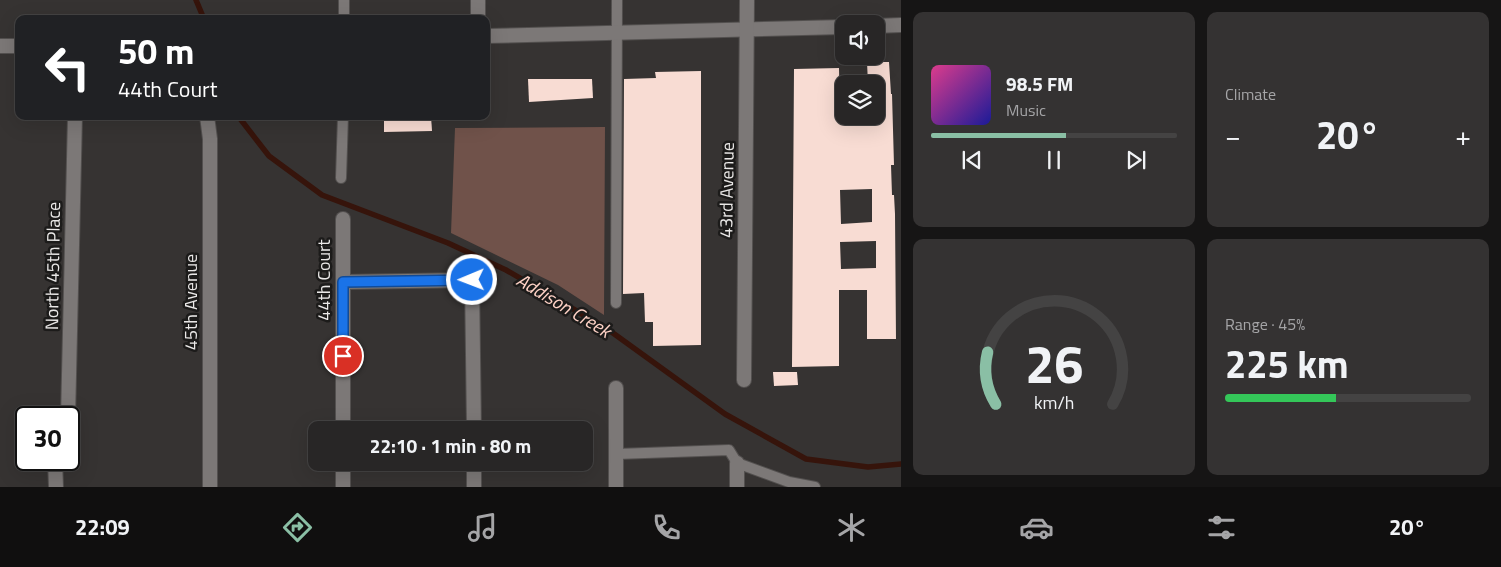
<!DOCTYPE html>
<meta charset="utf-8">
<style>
:root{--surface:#282626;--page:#343232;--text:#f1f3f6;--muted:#a5a5a7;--line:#444343;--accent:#8abfa5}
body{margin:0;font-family:"Titillium Web",sans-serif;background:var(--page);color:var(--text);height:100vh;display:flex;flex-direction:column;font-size:19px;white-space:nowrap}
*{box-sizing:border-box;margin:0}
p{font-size:16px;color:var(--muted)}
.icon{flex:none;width:28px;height:28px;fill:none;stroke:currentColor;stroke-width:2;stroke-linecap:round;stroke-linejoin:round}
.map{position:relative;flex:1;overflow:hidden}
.side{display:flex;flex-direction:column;gap:12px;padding:12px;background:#161515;width:600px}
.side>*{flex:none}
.hud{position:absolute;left:15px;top:15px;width:475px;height:105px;border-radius:10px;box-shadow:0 5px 20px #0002,0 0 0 1px var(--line);background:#202124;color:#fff;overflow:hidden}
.controls{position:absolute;left:835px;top:15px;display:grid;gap:10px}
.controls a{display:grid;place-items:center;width:50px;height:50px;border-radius:10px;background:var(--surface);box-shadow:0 5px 20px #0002,0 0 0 1px var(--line);font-size:25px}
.speed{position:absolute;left:15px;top:406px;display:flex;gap:10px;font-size:25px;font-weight:700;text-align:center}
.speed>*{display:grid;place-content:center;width:65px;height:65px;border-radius:50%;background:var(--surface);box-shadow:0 5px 20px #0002,0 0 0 1px var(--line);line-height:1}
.speed .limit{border:2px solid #111;border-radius:8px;background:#fff;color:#111}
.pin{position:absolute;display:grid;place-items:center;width:42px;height:42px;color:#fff;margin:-21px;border:2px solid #fff;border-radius:50%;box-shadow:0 1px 5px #0007}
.me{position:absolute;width:55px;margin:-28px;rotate:269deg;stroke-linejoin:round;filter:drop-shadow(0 0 4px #0008)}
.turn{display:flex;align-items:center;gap:18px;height:105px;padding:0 20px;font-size:22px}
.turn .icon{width:65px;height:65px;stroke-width:2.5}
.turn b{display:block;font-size:35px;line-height:42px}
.big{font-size:38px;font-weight:700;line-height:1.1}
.side .tile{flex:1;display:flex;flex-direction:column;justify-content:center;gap:8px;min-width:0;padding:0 18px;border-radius:10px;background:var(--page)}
.side .dial{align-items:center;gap:0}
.dial svg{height:130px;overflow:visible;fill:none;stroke:var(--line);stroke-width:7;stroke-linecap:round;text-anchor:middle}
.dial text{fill:var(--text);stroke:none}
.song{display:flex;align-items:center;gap:15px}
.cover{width:60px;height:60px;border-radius:8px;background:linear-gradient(135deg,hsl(330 70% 55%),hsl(240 70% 35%))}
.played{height:5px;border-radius:2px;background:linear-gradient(90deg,var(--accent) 55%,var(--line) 55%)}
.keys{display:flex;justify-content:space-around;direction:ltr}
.heat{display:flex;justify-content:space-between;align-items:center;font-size:28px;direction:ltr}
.charge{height:8px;border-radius:4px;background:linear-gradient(90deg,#34c759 45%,var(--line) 0)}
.side .tiles{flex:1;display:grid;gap:12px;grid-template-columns:repeat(2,1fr)}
.trip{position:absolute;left:308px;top:421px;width:285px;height:50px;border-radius:10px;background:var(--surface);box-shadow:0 5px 20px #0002,0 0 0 1px var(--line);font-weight:700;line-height:50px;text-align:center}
.dock{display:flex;height:80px;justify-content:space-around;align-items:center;background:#100f0f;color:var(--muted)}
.dock .icon{width:35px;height:35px}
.dock .active{color:var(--accent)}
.dock b{font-size:22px;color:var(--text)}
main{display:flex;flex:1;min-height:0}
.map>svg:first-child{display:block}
.green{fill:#70524a}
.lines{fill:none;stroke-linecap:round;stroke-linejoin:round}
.stream{stroke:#36140b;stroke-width:5.5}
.building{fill:#f8dcd3;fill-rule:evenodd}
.service-casing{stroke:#53504f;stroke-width:12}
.minor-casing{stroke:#53504f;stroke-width:16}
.service{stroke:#7c7877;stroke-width:10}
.minor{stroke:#7c7877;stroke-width:14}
.route-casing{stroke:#114b97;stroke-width:12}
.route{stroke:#1a73e8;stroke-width:9}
.labels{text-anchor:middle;stroke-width:5;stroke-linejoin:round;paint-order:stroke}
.street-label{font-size:18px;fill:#eae8e7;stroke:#1c1b1a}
.water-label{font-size:19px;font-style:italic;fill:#fed2c6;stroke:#1c1b1a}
</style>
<main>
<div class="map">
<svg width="901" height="487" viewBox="0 0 901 487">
<rect width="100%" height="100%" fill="#363332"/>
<path class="green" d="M605,127L604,315L558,285L451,233L455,128Z"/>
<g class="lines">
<g class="stream">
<path d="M196,0L204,19"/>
<path d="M238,116L269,156L322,195L448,243L506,270L606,328L725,414L806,459L868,467L901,464"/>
</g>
</g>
<g class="building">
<path d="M867,62H889L891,94H892L894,165H891L892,195H894L895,214L896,339H867V290H839V366L792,367L794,69L839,68L840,120L868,121V116H876V84H868ZM872,189V222L841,224L840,190ZM876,241V268L841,269L840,242Z"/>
<path d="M701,71V345L653,346V322H645L644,293L623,294L624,79L656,78L655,72Z"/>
<path d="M528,79H592L593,98L529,102Z"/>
<path d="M384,116H431L432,131L384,132Z"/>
<path d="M773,372H797L798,385L774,386Z"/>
</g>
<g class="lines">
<defs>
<g id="service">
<path d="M344,19V0"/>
<path d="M341,178L343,116"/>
<path d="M616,303L617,0"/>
<path d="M617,454L729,450L737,463L789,482L815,487"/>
</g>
<g id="minor">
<path d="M478,19V0"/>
<path d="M876,26L901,25"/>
<path d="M486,36L844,27"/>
<path d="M0,46H19"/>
<path d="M207,116L210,139V487"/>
<path d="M343,219V430"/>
<path d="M343,282L472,280L474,430"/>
<path d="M744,380L747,0"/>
<path d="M616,388V487"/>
<path d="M68,418L75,116"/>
<path d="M55,460L56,487"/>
<path d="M343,462V487"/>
<path d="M474,462V487"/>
<path d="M737,463V487"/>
</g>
</defs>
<use href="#service" class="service-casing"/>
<use href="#minor" class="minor-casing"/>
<use href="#service" class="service"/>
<use href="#minor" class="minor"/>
</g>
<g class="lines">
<defs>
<path id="route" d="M343,356V282L472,280"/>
</defs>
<use href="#route" class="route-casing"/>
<use href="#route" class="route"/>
</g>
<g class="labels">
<g class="street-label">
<text transform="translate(727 190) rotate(-89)" y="6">43rd Avenue</text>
<text transform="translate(53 266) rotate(-89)" y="6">North 45th Place</text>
<text transform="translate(324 280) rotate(-90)" y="6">44th Court</text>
<text transform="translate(191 302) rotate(-90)" y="6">45th Avenue</text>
</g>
<g class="water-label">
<text transform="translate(564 305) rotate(31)" y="7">Addison Creek</text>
</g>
</g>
</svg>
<div class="controls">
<a><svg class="icon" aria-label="sound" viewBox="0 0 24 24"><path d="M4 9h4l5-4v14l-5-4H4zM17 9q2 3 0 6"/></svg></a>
<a><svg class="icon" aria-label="layers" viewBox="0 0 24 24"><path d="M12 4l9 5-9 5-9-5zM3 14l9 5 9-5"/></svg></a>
</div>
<div class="speed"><div class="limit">30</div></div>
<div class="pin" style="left:343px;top:356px;background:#d93025"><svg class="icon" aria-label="arrive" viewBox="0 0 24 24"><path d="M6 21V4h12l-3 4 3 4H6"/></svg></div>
<svg class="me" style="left:472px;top:280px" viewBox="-20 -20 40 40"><circle r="17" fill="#1a73e8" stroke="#fff" stroke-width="3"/><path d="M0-11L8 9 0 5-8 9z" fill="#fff"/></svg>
<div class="trip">22:10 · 1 min · 80 m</div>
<div class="hud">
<div class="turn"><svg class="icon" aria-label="left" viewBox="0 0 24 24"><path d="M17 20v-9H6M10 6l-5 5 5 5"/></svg><div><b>50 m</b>44th Court</div></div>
</div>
</div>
<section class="side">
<div class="tiles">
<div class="tile">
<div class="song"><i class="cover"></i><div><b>98.5 FM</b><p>Music</p></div></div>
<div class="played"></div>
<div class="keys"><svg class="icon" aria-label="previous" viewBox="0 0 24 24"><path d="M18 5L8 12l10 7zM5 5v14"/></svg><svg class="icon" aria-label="pause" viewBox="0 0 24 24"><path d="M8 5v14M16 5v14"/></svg><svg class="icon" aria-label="next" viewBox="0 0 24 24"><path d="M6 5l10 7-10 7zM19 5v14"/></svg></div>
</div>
<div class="tile"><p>Climate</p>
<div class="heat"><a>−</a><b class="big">20°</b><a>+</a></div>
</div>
<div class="tile dial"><svg viewBox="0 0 100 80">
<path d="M14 69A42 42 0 1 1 86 69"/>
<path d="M14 69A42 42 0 0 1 9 37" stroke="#8abfa5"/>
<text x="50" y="56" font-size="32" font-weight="700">26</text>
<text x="50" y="72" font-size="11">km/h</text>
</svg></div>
<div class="tile"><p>Range · 45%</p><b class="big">225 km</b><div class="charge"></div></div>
</div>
</section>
</main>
<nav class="dock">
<b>22:09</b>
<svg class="icon active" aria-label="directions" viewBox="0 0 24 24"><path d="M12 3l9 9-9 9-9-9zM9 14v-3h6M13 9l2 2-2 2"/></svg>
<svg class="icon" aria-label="music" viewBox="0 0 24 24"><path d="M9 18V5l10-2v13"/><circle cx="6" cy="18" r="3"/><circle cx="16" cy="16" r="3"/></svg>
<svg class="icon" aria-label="phone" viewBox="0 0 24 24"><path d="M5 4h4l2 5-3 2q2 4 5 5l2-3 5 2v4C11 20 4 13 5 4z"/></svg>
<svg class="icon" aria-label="climate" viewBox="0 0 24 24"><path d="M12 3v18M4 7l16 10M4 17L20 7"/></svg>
<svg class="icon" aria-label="car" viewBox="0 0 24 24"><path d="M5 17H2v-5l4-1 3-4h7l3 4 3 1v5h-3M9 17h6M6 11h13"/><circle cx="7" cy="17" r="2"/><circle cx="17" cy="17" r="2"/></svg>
<svg class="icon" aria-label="filters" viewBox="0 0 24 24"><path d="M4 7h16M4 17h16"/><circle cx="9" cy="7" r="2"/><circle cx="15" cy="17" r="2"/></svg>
<b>20°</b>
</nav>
